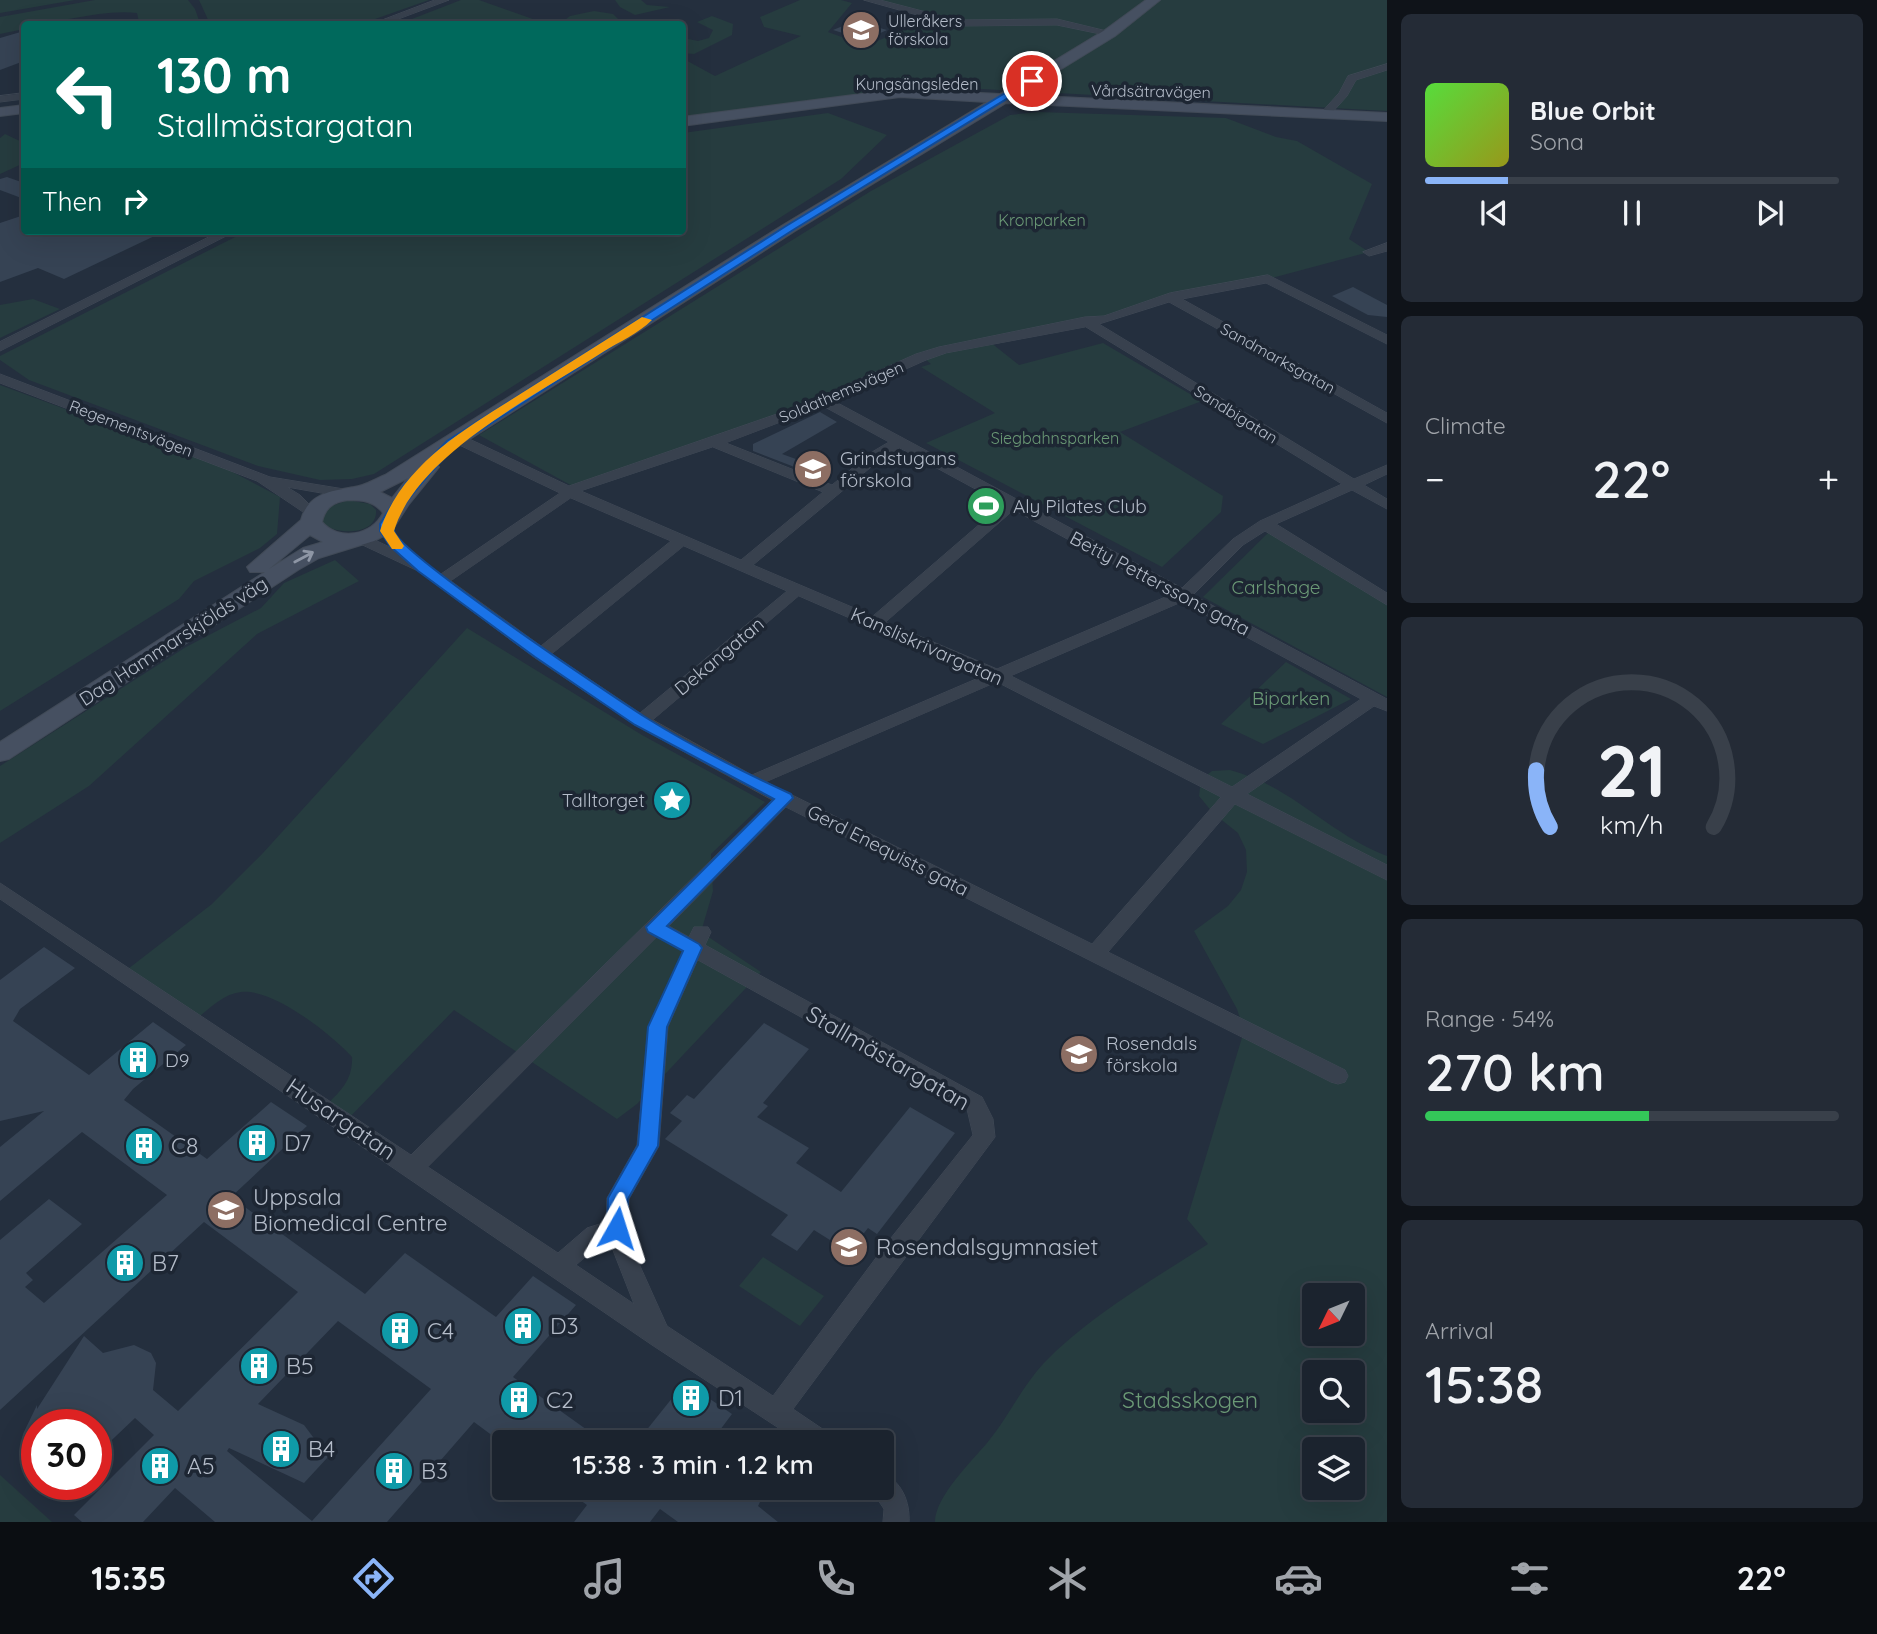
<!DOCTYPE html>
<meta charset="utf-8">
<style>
:root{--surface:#1b232e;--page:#242b36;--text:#f1f3f6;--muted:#a0a4aa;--line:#39404a;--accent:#8ab4f8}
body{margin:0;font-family:Quicksand,sans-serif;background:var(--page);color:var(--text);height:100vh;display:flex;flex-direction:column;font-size:26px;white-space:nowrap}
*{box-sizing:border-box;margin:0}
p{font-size:23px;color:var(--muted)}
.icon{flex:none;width:38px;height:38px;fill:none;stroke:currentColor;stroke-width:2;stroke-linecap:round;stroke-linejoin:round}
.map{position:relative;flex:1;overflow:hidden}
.panel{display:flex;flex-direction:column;gap:14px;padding:14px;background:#0f1319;width:490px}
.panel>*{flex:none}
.guide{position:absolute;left:21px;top:21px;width:665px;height:214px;border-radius:7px;box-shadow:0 7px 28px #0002,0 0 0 2px var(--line);background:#00695c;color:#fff;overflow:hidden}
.needle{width:46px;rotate:227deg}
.fabs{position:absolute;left:1302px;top:1283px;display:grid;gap:14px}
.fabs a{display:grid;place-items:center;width:63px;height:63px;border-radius:7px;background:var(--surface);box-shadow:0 7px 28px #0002,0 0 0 2px var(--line);font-size:35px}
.speed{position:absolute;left:21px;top:1409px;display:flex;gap:14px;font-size:35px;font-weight:700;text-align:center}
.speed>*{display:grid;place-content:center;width:91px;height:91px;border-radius:50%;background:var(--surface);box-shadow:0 7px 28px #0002,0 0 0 2px var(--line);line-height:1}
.speed .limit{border:10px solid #d22;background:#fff;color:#111}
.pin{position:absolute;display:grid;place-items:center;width:60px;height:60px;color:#fff;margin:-30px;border:4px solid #fff;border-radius:50%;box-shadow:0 2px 7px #0007}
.me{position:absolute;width:77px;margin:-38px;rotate:6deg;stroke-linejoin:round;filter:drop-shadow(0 0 5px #0008)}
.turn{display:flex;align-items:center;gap:24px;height:147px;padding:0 21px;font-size:32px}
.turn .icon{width:91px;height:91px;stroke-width:2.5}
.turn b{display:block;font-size:49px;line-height:60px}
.then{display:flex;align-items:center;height:66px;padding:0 21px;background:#0003;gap:14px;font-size:26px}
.big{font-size:52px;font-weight:600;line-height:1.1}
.panel .card{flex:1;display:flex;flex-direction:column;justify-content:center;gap:10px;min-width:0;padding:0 24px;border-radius:10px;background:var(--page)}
.panel .dial{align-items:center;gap:0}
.dial svg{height:182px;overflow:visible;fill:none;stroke:var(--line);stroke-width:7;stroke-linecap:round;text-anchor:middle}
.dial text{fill:var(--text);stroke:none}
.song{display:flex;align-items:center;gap:21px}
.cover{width:84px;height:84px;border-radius:10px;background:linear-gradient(135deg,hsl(110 70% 55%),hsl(60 70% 35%))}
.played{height:7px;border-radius:4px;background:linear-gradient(90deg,var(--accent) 20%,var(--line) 20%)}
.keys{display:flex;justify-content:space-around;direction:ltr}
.heat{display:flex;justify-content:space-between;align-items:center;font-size:38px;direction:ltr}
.charge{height:10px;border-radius:5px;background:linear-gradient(90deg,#34c759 54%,var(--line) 0)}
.trip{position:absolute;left:492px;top:1430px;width:402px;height:70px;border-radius:7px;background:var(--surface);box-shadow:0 7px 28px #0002,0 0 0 2px var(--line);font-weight:600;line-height:70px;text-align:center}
.dock{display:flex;height:112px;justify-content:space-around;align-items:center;background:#0b0e12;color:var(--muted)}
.dock .icon{width:49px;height:49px}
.dock .selected{color:var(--accent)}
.dock b{font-size:32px;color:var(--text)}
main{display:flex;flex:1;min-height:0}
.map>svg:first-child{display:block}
.green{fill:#263c3f;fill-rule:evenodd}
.building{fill:#364354;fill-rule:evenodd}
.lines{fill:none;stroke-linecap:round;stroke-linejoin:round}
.minor-casing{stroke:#414a57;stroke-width:1}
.secondary-casing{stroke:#414a57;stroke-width:2}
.minor{fill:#38414e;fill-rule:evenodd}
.secondary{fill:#465061;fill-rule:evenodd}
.oneway{stroke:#8e96a5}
.route{fill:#1a73e8;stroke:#114b97;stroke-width:2}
.slow{fill:#f59e0b}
.labels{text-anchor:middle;stroke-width:7;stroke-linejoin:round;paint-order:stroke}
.far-poi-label{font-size:16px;fill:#b4bcc9;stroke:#1d2633;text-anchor:start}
.far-street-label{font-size:16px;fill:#b4bcc9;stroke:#1d2633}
.far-park-label{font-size:16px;fill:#6b9a76;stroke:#1d2633}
.poi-label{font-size:19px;fill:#b4bcc9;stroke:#1d2633;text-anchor:start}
.street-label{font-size:19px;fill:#b4bcc9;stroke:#1d2633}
.park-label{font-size:19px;fill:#6b9a76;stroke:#1d2633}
.near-street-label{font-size:23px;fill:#b4bcc9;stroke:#1d2633}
.near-poi-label{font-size:23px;fill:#b4bcc9;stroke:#1d2633;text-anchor:start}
.near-park-label{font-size:23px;fill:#6b9a76;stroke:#1d2633}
</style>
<main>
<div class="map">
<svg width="1387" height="1522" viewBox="0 0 1387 1522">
<rect width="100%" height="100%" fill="#242f3e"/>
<g class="green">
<path d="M0,0H75L0,13Z"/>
<path d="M95,0H188L195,9L200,23L136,24L139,22L137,13C99,9 63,24 24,24V29L0,34V17Z"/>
<path d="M199,0H429L361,24H210Z"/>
<path d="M461,0H479L547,24H399Z"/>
<path d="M615,0H641L647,5L670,7L635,15L620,7Z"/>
<path d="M800,0H841L852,3L828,32L866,46L930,18L869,0H1387V111L965,88L885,91L683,118L682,58L715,76L801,36L764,27L760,17Z"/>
<path d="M594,11L613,14L619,20L614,24H560L570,16Z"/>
<path d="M712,16L733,24L732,35L694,54L683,53V38L698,41L709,38L713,30L697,22Z"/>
<path d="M1038,112L1226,118L1276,137L1297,141L1372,184L1349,239L1369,252L1268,279L1170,297L1125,314L944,350L800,408L576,488L479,435L871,191L1010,115Z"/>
<path d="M828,113L887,135L841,179L374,474L352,479L320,480L258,466L29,380L0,360V356L247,231H682L683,133Z"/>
<path d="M5,134L24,143V163L0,174V138Z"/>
<path d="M33,299L60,309L0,338V305Z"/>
<path d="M990,342L1019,365L1103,343L1202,401L1120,432L1223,496L1221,512L1162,567L926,443L995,413L921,367L931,364L924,358Z"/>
<path d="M0,385L225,468L280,497L277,534L260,548L194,581L179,599L0,711Z"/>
<path d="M348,500L370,504L376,510C378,536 335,536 321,522L326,508Z"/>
<path d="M1269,532L1387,602V697L1203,597Z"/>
<path d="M335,560L359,581L257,634L89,786L0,843V766L186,647L261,608L284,583Z"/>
<path d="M467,628L642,735L765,802L711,854L713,891L701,932L761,972L637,1104L617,1119L454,1010L346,1121L324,1107C340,1092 353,1080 352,1057C331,1034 273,988 241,992C223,994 209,1009 195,1020L124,972L212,904L263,853Z"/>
<path d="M1286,662L1351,699L1263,744L1221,724Z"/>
<path d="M1230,770C1294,787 1327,833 1387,856V1522H935C935,1497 971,1462 987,1443C1008,1418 1021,1388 1043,1364C1090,1315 1151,1281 1208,1244L1187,1219L1244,1031L1237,1009L1194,931L1228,906L1241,890L1247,872L1246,850L1238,833L1213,813L1199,796L1201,780L1212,771ZM1314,1295H1353V1334H1314ZM1314,1372H1353V1410H1314ZM1314,1449H1353V1488H1314Z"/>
<path d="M763,1257L824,1296L800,1326L739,1286Z"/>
<path d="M0,1475L52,1522H0Z"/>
</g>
<g class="building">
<path d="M855,21L887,30L865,40L833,30Z"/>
<path d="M24,31V61L0,70V38Z"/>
<path d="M7,177L24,183V199L0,190V179Z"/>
<path d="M24,215V231H165L64,279L38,268L0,282V223Z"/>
<path d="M1353,287L1387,305V317L1368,315L1332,296Z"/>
<path d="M820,412L837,422L782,454L818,467L810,473L753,451V444Z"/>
<path d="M44,947L75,968L20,1009L13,1021L89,1075L153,1022L186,1045L133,1089L124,1100L207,1159L271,1102L307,1126L231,1197L365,1294L405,1253L496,1317L533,1276L576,1305L513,1377L604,1442H501L474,1422L387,1522H215L175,1488L143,1522H82L74,1515L154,1435L135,1418L96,1455V1424H37V1477L21,1463L19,1453L23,1434L37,1405V1409L84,1336L103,1353L134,1345L151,1353L156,1363L153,1390L178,1411L298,1292L204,1222L0,1410V1240L49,1199L82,1224L26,1273L33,1280L25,1287L44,1303L167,1195L82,1132L0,1201V1147L44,1111L0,1121V980ZM338,1321L431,1389L312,1521L227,1451L229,1448L304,1483L328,1457L304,1425L258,1404Z"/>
<path d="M764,1023L809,1049L763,1103L768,1106L757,1117L809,1148L796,1163L841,1192L910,1107L955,1133L877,1234L868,1228L849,1252L814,1230L797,1251L771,1235L788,1215L665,1139L682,1121L670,1113L687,1095L694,1099Z"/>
<path d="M685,1382L732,1414L711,1442H637Z"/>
<path d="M563,1488H767L758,1506L778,1522H678L660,1509L650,1522H574L587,1505Z"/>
</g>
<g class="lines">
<defs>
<g id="minor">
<path d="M435,0H449L385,24H372Z"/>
<path d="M864,0H880L957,20L1057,19L1115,33L1110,36L1057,25L957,26Z"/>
<path d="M1387,64V70L1356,80L1347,96L1329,116H1321L1320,114L1339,93L1348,76Z"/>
<path d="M24,93V99L0,102V96Z"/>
<path d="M221,231H236L0,351V342Z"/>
<path d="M1387,243V251L1369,256L1363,252Z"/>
<path d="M1268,275L1387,335V344L1266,283L1182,299L1387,413V423L1169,302L1099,324L1354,479L1387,465V474L1364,485L1387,499V509L1352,490L1276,524L1387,593V605L1265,531L1243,545L1193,595L1387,699V711L1374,706L1247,794L1387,865V880L1235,804L1108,952L1345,1070L1348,1076L1345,1082L1338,1084L1331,1082L786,807L669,926L689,937L694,927H708L711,932L705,945L982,1097L993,1119L995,1137L793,1409L830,1434L833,1442H800L652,1345L0,899V883L411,1155L772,800L635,725L535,658L418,571L354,541L351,538L354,535H364L428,565L441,574L560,493L453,442V436H463L569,486L797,407L916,354L939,347L1085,317L1104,316L1170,293ZM1086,327L1342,484L1260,521L1233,539L1182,588L834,401L926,360L946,353ZM823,406L889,442L872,452L832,485L726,443ZM713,447L823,492L741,560L581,491ZM900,448L1003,504L873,616L753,565L882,458ZM571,498L671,541L541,646L451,581ZM1014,510L1170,595L997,669L886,622ZM684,546L787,591L640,713L552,654ZM799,596L983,676L752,775L653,720ZM1182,602L1361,699L1232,787L1011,676ZM997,682L1221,797L1092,944L766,782ZM657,937L683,951L648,1027L637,1145L607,1198L606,1222L587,1228L558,1253L428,1167ZM698,960L967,1109L973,1135L887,1243L773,1396L667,1326L636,1257L628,1228L629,1199L659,1146L668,1027ZM609,1240L634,1304L576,1265L602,1242Z"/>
<path d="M0,374L270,477L350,490L357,494L350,498L287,487L300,495L319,514L312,518L257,481L0,383Z"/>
<path d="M882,1473C902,1481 910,1502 909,1522H883L884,1509L870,1488H882Z"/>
</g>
<g id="secondary">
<path d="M1146,0H1160L1115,36L1019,95L1387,113V121L1006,103L795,231L434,462L439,467L409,504L391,532L374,541L319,558L298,570L9,759L0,761V742L265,572H250L247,567L301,520C308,494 330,491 354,487C364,486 375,479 385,475L783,225L987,102L900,97L682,126V117L900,89L1000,94L1105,30ZM408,478L392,498L380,492ZM348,500C362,500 374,501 383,513C372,536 338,541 322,522C325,508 333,502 348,500ZM310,535L323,542L303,548L269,569Z"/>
<path d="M24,105V113L0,116V108Z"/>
</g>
</defs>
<use href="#minor" class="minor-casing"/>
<use href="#secondary" class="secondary-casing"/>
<use href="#minor" class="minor"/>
<use href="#secondary" class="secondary"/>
</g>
<defs><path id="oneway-shaft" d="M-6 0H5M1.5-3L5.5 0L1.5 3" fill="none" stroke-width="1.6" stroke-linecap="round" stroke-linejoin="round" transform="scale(1.75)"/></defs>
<use class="oneway" href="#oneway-shaft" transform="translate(304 557) rotate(-28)"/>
<path class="route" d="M1028,79L1036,81L793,230L456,446C443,459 390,513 394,531C399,553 612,696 645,717C691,746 741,771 791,794L793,798L667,926L699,944L702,948L667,1027L658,1146L628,1199L627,1228L624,1234L617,1237L610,1234L607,1228L608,1198L638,1145L648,1027L683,951L648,932L646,927L774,799L635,725L535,657L418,571L390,546L380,531V524L405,484L447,441L786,226Z"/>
<path class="slow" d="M642,317L652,320C639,333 619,342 603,352C537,395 417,454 394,531L404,546L402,549H392L380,531C402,461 475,423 533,386C569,363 606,340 642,317Z"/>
<defs>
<symbol id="school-disc" viewBox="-11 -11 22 22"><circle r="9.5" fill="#8d6e63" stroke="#1d2633"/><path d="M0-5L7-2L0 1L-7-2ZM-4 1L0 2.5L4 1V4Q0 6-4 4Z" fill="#fff"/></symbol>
<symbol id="stadium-disc" viewBox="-11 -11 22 22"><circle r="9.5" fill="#2e9e5b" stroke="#1d2633"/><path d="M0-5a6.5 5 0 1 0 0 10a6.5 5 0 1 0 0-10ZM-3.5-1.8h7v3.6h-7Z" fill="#fff"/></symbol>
<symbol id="sight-disc" viewBox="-11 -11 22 22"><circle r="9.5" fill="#0f9aa8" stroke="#1d2633"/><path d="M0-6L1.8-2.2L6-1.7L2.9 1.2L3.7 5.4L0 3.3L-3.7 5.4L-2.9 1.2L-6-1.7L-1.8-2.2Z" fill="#fff"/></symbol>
<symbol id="building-disc" viewBox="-11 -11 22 22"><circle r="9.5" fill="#0f9aa8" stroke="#1d2633"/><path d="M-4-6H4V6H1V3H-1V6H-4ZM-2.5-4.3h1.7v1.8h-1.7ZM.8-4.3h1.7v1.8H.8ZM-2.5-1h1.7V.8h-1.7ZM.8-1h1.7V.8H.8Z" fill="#fff"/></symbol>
<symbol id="university-disc" viewBox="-11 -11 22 22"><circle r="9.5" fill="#8d6e63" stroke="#1d2633"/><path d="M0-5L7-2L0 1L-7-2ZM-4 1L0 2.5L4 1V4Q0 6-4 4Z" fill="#fff"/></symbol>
</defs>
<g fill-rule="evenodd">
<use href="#school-disc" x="839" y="8" width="44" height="44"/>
<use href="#school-disc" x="791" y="447" width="44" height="44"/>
<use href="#stadium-disc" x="964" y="484" width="44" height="44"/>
<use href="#sight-disc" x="650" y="778" width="44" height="44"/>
<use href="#school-disc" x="1057" y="1032" width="44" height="44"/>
<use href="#building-disc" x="116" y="1038" width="44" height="44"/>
<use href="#building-disc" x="235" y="1121" width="44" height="44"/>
<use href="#building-disc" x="122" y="1124" width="44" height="44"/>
<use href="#university-disc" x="204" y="1188" width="44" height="44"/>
<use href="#school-disc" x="827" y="1225" width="44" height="44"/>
<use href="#building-disc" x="103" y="1241" width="44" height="44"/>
<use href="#building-disc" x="501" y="1304" width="44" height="44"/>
<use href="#building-disc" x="378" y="1309" width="44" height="44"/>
<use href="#building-disc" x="237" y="1344" width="44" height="44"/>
<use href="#building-disc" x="669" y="1376" width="44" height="44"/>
<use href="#building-disc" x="497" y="1378" width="44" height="44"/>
<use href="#building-disc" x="259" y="1427" width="44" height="44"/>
<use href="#building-disc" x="138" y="1444" width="44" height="44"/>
<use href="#building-disc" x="372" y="1449" width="44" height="44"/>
</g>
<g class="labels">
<g class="far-poi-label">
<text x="888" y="27">Ulleråkers<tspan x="888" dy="18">förskola</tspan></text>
</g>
<g class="far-street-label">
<text x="917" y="90">Kungsängsleden</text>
<text transform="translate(1151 91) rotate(1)" y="6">Vårdsätravägen</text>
<text transform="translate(1278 358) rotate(29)" y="6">Sandmarksgatan</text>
<text transform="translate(841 392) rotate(-23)" y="6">Soldathemsvägen</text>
<text transform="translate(1236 414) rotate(32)" y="6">Sandbigatan</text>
<text transform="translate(131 428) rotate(21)" y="6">Regementsvägen</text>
</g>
<g class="far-park-label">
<text x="1042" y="226">Kronparken</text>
<text x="1055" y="444">Siegbahnsparken</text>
</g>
<g class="poi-label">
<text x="840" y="465">Grindstugans<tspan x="840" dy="22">förskola</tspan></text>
<text x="1013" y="513">Aly Pilates Club</text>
<text x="645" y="807" text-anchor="end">Talltorget</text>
<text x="1106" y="1050">Rosendals<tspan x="1106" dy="22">förskola</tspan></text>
<text x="165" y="1067">D9</text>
</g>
<g class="street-label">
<text transform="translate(1160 583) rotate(28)" y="7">Betty Petterssons gata</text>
<text transform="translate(173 641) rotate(-33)" y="7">Dag Hammarskjölds väg</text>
<text transform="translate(927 646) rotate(24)" y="7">Kansliskrivargatan</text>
<text transform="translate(719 656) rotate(-40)" y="7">Dekangatan</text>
<text transform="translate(888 850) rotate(27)" y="7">Gerd Enequists gata</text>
</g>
<g class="park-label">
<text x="1276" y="594">Carlshage</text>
<text x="1291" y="705">Biparken</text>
</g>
<g class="near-street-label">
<text transform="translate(888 1058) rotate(30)" y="8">Stallmästargatan</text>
<text transform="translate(341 1119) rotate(34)" y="8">Husargatan</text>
</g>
<g class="near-poi-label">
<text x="284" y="1151">D7</text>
<text x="171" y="1154">C8</text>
<text x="253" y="1205">Uppsala<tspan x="253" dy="26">Biomedical Centre</tspan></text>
<text x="876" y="1255">Rosendalsgymnasiet</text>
<text x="152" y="1271">B7</text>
<text x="550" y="1334">D3</text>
<text x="427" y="1339">C4</text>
<text x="286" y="1374">B5</text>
<text x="718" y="1406">D1</text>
<text x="546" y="1408">C2</text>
<text x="308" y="1457">B4</text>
<text x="187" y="1474">A5</text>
<text x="421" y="1479">B3</text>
</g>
<g class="near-park-label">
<text x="1190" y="1408">Stadsskogen</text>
</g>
</g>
</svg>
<div class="fabs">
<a><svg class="needle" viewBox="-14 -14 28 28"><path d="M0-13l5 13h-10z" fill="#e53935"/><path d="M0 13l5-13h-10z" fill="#a0a4aa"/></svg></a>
<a><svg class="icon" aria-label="search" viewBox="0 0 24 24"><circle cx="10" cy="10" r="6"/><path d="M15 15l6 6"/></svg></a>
<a><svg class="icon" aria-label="layers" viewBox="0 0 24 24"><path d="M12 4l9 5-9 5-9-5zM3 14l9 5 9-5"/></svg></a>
</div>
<div class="speed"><div class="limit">30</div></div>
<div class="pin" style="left:1032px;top:81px;background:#d93025"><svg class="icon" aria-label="arrive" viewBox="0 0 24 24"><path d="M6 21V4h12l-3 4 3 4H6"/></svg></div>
<svg class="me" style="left:617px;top:1228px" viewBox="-20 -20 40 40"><path d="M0-17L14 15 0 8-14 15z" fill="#1a73e8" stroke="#fff" stroke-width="4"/></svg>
<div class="trip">15:38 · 3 min · 1.2 km</div>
<div class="guide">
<div class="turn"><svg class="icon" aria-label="left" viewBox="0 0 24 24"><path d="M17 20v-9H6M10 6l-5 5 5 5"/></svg><div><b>130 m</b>Stallmästargatan</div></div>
<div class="then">Then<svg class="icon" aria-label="right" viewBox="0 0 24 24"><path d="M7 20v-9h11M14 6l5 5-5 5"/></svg></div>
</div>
</div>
<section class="panel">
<div class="card">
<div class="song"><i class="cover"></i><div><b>Blue Orbit</b><p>Sona</p></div></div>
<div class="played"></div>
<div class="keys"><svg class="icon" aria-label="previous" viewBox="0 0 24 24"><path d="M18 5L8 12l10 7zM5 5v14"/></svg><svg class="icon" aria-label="pause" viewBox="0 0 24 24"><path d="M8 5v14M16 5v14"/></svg><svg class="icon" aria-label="next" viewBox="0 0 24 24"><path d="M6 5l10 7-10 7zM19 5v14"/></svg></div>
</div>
<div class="card"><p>Climate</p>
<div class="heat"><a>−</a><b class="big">22°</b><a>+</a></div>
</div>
<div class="card dial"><svg viewBox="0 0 100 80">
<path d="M14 69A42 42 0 1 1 86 69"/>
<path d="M14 69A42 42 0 0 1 8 44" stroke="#8ab4f8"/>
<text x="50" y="56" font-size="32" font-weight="700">21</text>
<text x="50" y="72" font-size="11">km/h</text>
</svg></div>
<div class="card"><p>Range · 54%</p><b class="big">270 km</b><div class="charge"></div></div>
<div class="card"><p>Arrival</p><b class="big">15:38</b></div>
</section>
</main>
<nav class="dock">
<b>15:35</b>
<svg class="icon selected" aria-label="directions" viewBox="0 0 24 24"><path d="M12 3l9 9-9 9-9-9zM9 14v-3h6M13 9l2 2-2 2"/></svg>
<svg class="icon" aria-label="music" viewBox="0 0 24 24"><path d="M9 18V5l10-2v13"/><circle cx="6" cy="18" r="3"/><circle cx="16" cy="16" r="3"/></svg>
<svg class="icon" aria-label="phone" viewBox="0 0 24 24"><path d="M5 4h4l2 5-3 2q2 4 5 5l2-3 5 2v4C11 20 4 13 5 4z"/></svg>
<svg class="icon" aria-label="climate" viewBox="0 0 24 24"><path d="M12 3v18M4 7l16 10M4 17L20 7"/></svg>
<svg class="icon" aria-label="car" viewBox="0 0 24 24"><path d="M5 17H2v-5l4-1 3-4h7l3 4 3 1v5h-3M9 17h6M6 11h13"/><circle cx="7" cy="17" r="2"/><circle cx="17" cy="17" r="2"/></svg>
<svg class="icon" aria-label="filters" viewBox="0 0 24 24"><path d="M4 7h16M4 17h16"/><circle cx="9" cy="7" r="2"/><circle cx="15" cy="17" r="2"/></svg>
<b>22°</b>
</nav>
